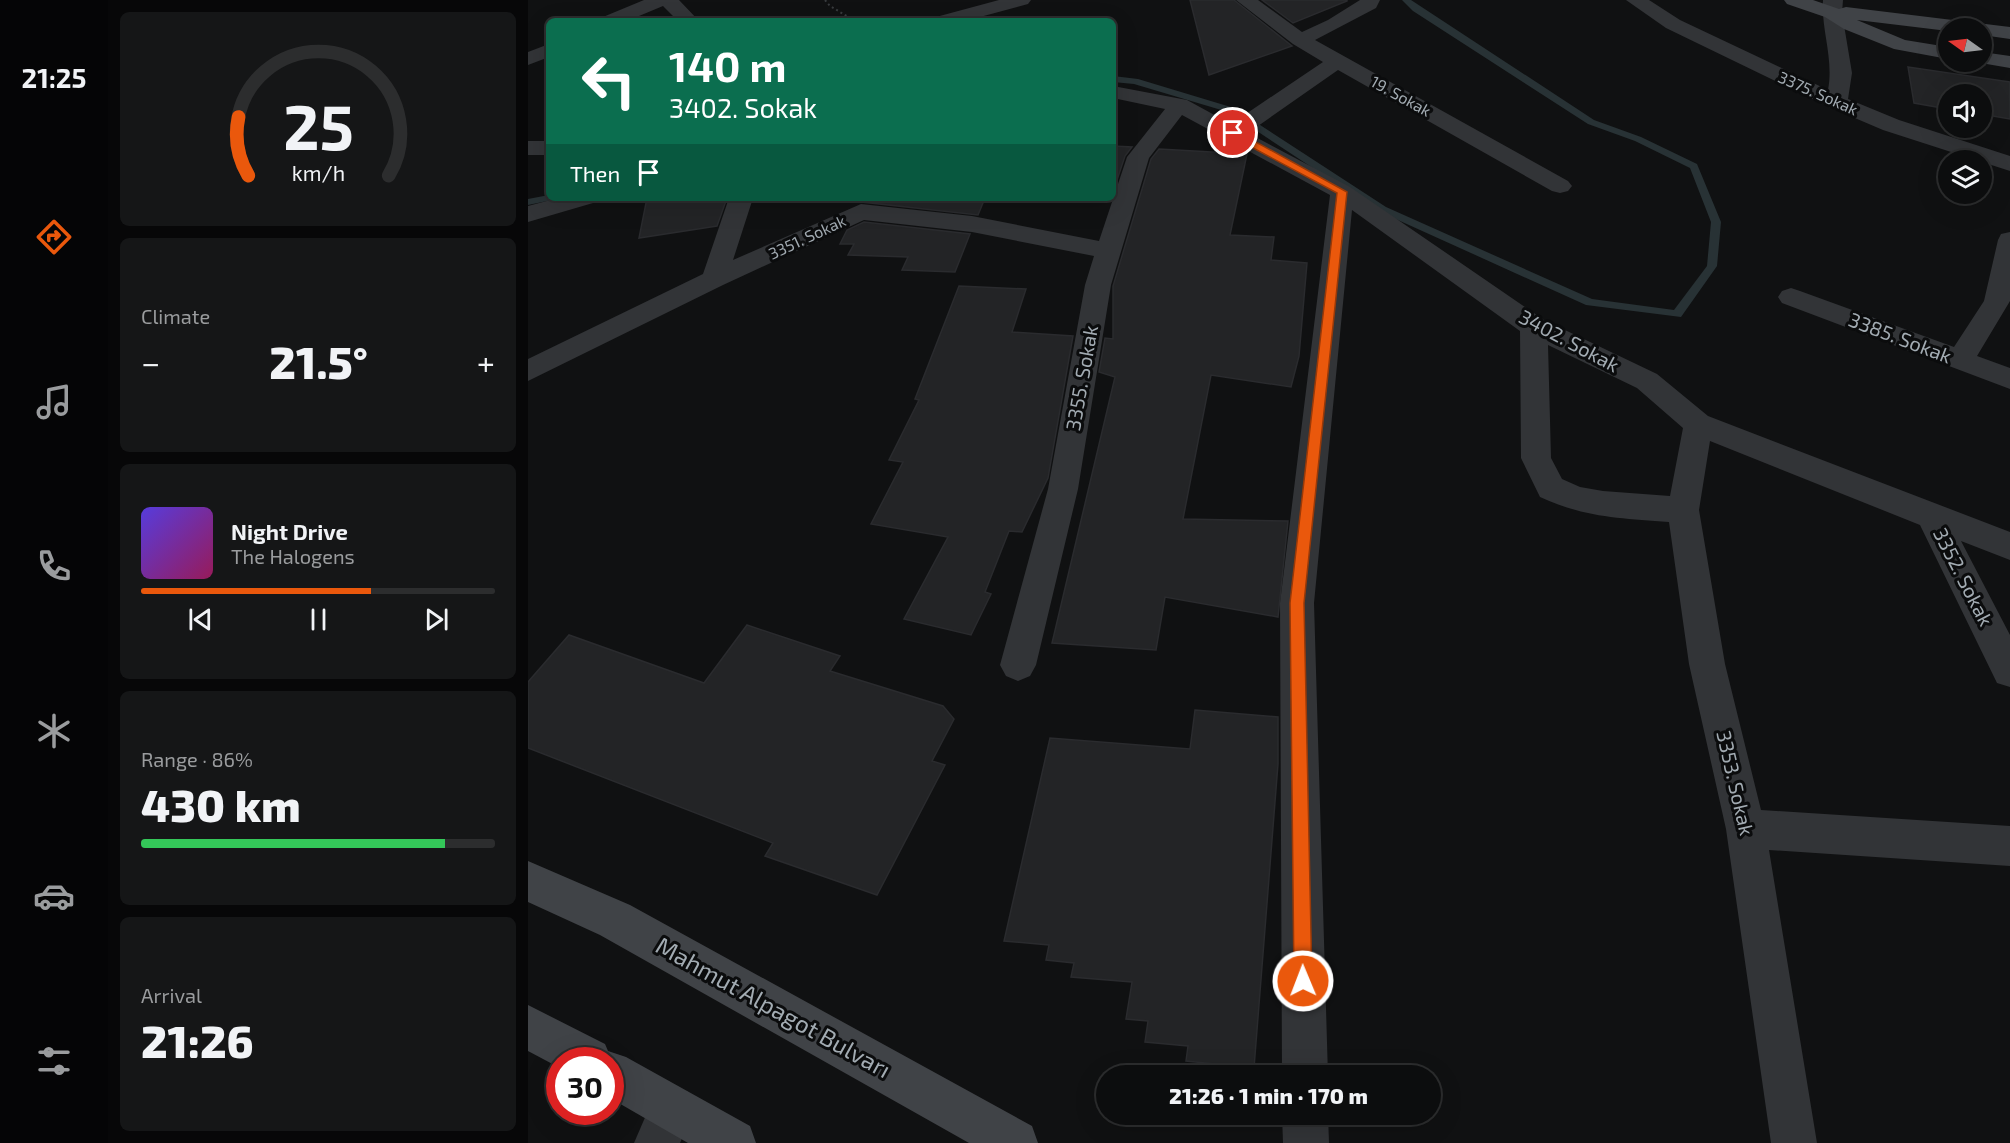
<!DOCTYPE html>
<meta charset="utf-8">
<style>
:root{--surface:#0c0d0e;--page:#151617;--text:#f1f3f6;--muted:#9a9c9e;--line:#2c2d2e;--accent:#ea580c}
body{margin:0;font-family:"Exo 2",sans-serif;background:var(--page);color:var(--text);height:100vh;display:flex;flex-direction:column;font-size:22px;white-space:nowrap}
*{box-sizing:border-box;margin:0}
p{font-size:20px;color:var(--muted)}
.icon{flex:none;width:33px;height:33px;fill:none;stroke:currentColor;stroke-width:2;stroke-linecap:round;stroke-linejoin:round}
.map{position:relative;flex:1;overflow:hidden}
.details{display:flex;flex-direction:column;gap:12px;padding:12px;background:#070708;width:420px}
.details>*{flex:none}
.hud{position:absolute;left:18px;top:18px;width:570px;height:183px;border-radius:9px;box-shadow:0 6px 24px #0002,0 0 0 2px var(--line);background:#0b6e4f;color:#fff;overflow:hidden}
.needle{width:39px;rotate:284deg}
.tools{position:absolute;left:1410px;top:18px;display:grid;gap:12px}
.tools a{display:grid;place-items:center;width:54px;height:54px;border-radius:50%;background:var(--surface);box-shadow:0 6px 24px #0002,0 0 0 2px var(--line);font-size:30px}
.speed{position:absolute;left:18px;top:1047px;display:flex;gap:12px;font-size:30px;font-weight:700;text-align:center}
.speed>*{display:grid;place-content:center;width:78px;height:78px;border-radius:50%;background:var(--surface);box-shadow:0 6px 24px #0002,0 0 0 2px var(--line);line-height:1}
.speed .limit{border:9px solid #d22;background:#fff;color:#111}
.pin{position:absolute;display:grid;place-items:center;width:51px;height:51px;color:#fff;margin:-26px;border:3px solid #fff;border-radius:50%;box-shadow:0 2px 6px #0007}
.me{position:absolute;width:66px;margin:-33px;rotate:359deg;stroke-linejoin:round;filter:drop-shadow(0 0 4px #0008)}
.turn{display:flex;align-items:center;gap:21px;height:126px;padding:0 24px;font-size:27px}
.turn .icon{width:78px;height:78px;stroke-width:2.5}
.turn b{display:block;font-size:42px;line-height:51px}
.then{display:flex;align-items:center;height:57px;padding:0 24px;background:#0003;gap:12px;font-size:22px}
.big{font-size:45px;font-weight:800;line-height:1.1}
.details .card{flex:1;display:flex;flex-direction:column;justify-content:center;gap:9px;min-width:0;padding:0 21px;border-radius:9px;background:var(--page)}
.details .dial{align-items:center;gap:0}
.dial svg{height:156px;overflow:visible;fill:none;stroke:var(--line);stroke-width:7;stroke-linecap:round;text-anchor:middle}
.dial text{fill:var(--text);stroke:none}
.song{display:flex;align-items:center;gap:18px}
.cover{width:72px;height:72px;border-radius:9px;background:linear-gradient(135deg,hsl(250 70% 55%),hsl(330 70% 35%))}
.played{height:6px;border-radius:3px;background:linear-gradient(90deg,var(--accent) 65%,var(--line) 65%)}
.keys{display:flex;justify-content:space-around;direction:ltr}
.heat{display:flex;justify-content:space-between;align-items:center;font-size:33px;direction:ltr}
.charge{height:9px;border-radius:4px;background:linear-gradient(90deg,#34c759 86%,var(--line) 0)}
.trip{position:absolute;left:568px;top:1065px;width:345px;height:60px;border-radius:30px;background:var(--surface);box-shadow:0 6px 24px #0002,0 0 0 2px var(--line);font-weight:800;line-height:60px;text-align:center}
main{display:flex;flex:1;min-height:0}
.dock{display:flex;flex-direction:column;width:108px;justify-content:space-around;align-items:center;background:#050506;color:var(--muted)}
.dock .icon{width:42px;height:42px}
.dock .current{color:var(--accent)}
.dock b{font-size:27px;color:var(--text)}
.map>svg:first-child{display:block}
.lines{fill:none;stroke-linecap:round;stroke-linejoin:round}
.stream{fill:#283235;fill-rule:evenodd}
.building{fill:#232426;stroke:#2a2b2e;stroke-width:1.5}
.path{stroke:#383b3e;stroke-width:2;stroke-dasharray:2 3;stroke-linecap:butt}
.street{fill:#323437;fill-rule:evenodd}
.secondary{fill:#404347;fill-rule:evenodd}
.route{fill:#ea580c;stroke:#983908;stroke-width:1.5}
.labels{text-anchor:middle;stroke-width:6;stroke-linejoin:round;paint-order:stroke}
.far-street-label{font-size:16px;fill:#a2abb2;stroke:#0b0c0d}
.street-label{font-size:20px;fill:#a2abb2;stroke:#0b0c0d}
.near-street-label{font-size:24px;fill:#a2abb2;stroke:#0b0c0d}
</style>
<main>
<nav class="dock">
<b>21:25</b>
<svg class="icon current" aria-label="directions" viewBox="0 0 24 24"><path d="M12 3l9 9-9 9-9-9zM9 14v-3h6M13 9l2 2-2 2"/></svg>
<svg class="icon" aria-label="music" viewBox="0 0 24 24"><path d="M9 18V5l10-2v13"/><circle cx="6" cy="18" r="3"/><circle cx="16" cy="16" r="3"/></svg>
<svg class="icon" aria-label="phone" viewBox="0 0 24 24"><path d="M5 4h4l2 5-3 2q2 4 5 5l2-3 5 2v4C11 20 4 13 5 4z"/></svg>
<svg class="icon" aria-label="climate" viewBox="0 0 24 24"><path d="M12 3v18M4 7l16 10M4 17L20 7"/></svg>
<svg class="icon" aria-label="car" viewBox="0 0 24 24"><path d="M5 17H2v-5l4-1 3-4h7l3 4 3 1v5h-3M9 17h6M6 11h13"/><circle cx="7" cy="17" r="2"/><circle cx="17" cy="17" r="2"/></svg>
<svg class="icon" aria-label="filters" viewBox="0 0 24 24"><path d="M4 7h16M4 17h16"/><circle cx="9" cy="7" r="2"/><circle cx="15" cy="17" r="2"/></svg>
</nav>
<section class="details">
<div class="card dial"><svg viewBox="0 0 100 80">
<path d="M14 69A42 42 0 1 1 86 69"/>
<path d="M14 69A42 42 0 0 1 9 39" stroke="#ea580c"/>
<text x="50" y="56" font-size="32" font-weight="700">25</text>
<text x="50" y="72" font-size="11">km/h</text>
</svg></div>
<div class="card"><p>Climate</p>
<div class="heat"><a>−</a><b class="big">21.5°</b><a>+</a></div>
</div>
<div class="card">
<div class="song"><i class="cover"></i><div><b>Night Drive</b><p>The Halogens</p></div></div>
<div class="played"></div>
<div class="keys"><svg class="icon" aria-label="previous" viewBox="0 0 24 24"><path d="M18 5L8 12l10 7zM5 5v14"/></svg><svg class="icon" aria-label="pause" viewBox="0 0 24 24"><path d="M8 5v14M16 5v14"/></svg><svg class="icon" aria-label="next" viewBox="0 0 24 24"><path d="M6 5l10 7-10 7zM19 5v14"/></svg></div>
</div>
<div class="card"><p>Range · 86%</p><b class="big">430 km</b><div class="charge"></div></div>
<div class="card"><p>Arrival</p><b class="big">21:26</b></div>
</section>
<div class="map">
<svg width="1482" height="1143" viewBox="0 0 1482 1143">
<rect width="100%" height="100%" fill="#101112"/>
<g class="lines">
<g class="stream">
<path d="M874,0H883L1066,120L1113,137L1169,164L1193,222L1189,266L1153,317L1058,305L850,211L700,112L606,84L585,82V76L610,79L706,108L858,207L1064,299L1146,310L1179,266L1183,222L1162,168L1107,141L1060,124L885,11Z"/>
<path d="M21,195V198H26L24,200L0,205V199Z"/>
</g>
</g>
<g class="building">
<path d="M662,0H706L764,46L681,75Z"/>
<path d="M734,0H819V1L765,23Z"/>
<path d="M1380,67L1482,82V119L1454,114V94H1420V109L1386,103Z"/>
<path d="M585,146L604,147L597,156L585,192Z"/>
<path d="M631,149L719,154L702,235L746,237L743,260L779,263L771,356L763,387L683,375L655,519L760,521L750,617L637,597L628,650L524,643L587,377L571,372L577,338L585,339V286L623,159Z"/>
<path d="M119,198H199L189,226L111,238Z"/>
<path d="M336,198H457L450,215L334,202Z"/>
<path d="M336,222L442,234L427,272L374,270L380,257L320,255L326,244H312L319,230Z"/>
<path d="M431,286L498,289L484,332L545,336L520,478L494,532L481,531L457,592L463,594L443,635L376,619L420,537L343,524L375,462L361,460L391,400L387,399Z"/>
<path d="M219,625L312,656L302,671L415,706L426,719L404,761L417,765L349,895L237,856L245,843L0,748V682L41,635L176,683Z"/>
<path d="M667,710L750,717V764L726,1068L658,1061L660,1046L617,1042L620,1021L598,1019L604,982L543,977L546,963L518,960L521,945L476,941L522,738L662,749Z"/>
</g>
<g class="lines">
<path class="path" d="M297,0L302,6L327,21"/>
<g class="street">
<path d="M116,0H151L171,21H150L135,6L99,21H72L75,17Z"/>
<path d="M471,0H503L500,4L437,21H405L408,17Z"/>
<path d="M708,0H730L774,32L800,20L832,0H852L848,8L787,40L1040,181L1044,186L1040,191L1032,193L1024,191L810,70L720,133L822,187L1016,320L1129,374L1180,416L1482,532V560L1433,541L1482,635V687L1469,683L1392,525L1182,441L1171,510L1197,664L1233,810L1482,826V866L1241,850L1289,1143H1243L1198,829L1161,664L1141,522C1092,518 1058,518 1012,497L993,458L992,331L824,210L786,603L800,1076H754L752,603L802,195L654,115L621,158L583,285L550,489L508,665L502,676L490,681L478,676L472,665L520,489L557,285L566,256L444,232L336,220L195,285L0,381V359L175,274L201,198H225L205,260L333,204L444,216L571,241L599,157L637,109L585,98V86L659,100L703,124L795,62L765,44ZM1020,345L1109,388L1155,428L1142,496L1075,491L1052,487L1034,479L1023,458Z"/>
<path d="M1098,0H1121L1152,20L1300,90C1306,59 1293,30 1295,0H1315L1314,13L1324,73L1320,99L1371,120L1482,156V171L1355,130L1301,107L1138,28Z"/>
<path d="M21,44V57L0,65V52Z"/>
<rect x="0" y="141" width="21" height="14"/>
<path d="M30,198H69L65,203L0,222V206Z"/>
<path d="M1482,232V301L1449,356L1482,368V389L1254,303L1250,297L1254,291L1263,288L1272,291L1426,347L1456,301L1470,240L1473,234Z"/>
<path d="M144,1085L160,1092L167,1108L152,1143H106L128,1092Z"/>
<path d="M754,1114H800L801,1143H755Z"/>
</g>
<g class="secondary">
<path d="M1256,0H1285L1311,9L1318,7L1482,27V39L1454,35V28H1420V31L1329,20L1377,40L1420,47V59L1366,49L1316,29L1297,17L1259,4Z"/>
<path d="M1454,52L1482,56V68L1447,62H1454Z"/>
<path d="M0,861L102,905L504,1126L510,1143H441L72,935L0,902Z"/>
<path d="M0,1005L77,1044L80,1051L98,1057L222,1126L228,1143H160L82,1098V1060H32V1068L0,1051Z"/>
</g>
</g>
<path class="route" d="M701,131H708L819,192L776,603L784,981L781,987L775,990L769,987L766,981L762,603L809,193L701,135Z"/>
<g class="labels">
<g class="far-street-label">
<text transform="translate(1290 93) rotate(24)" y="6">3375. Sokak</text>
<text transform="translate(873 96) rotate(29)" y="6">19. Sokak</text>
<text transform="translate(279 237) rotate(-25)" y="6">3351. Sokak</text>
</g>
<g class="street-label">
<text transform="translate(1372 338) rotate(21)" y="7">3385. Sokak</text>
<text transform="translate(1041 341) rotate(28)" y="7">3402. Sokak</text>
<text transform="translate(554 378) rotate(-80)" y="7">3355. Sokak</text>
<text transform="translate(1435 577) rotate(63)" y="7">3352. Sokak</text>
<text transform="translate(1207 783) rotate(77)" y="7">3353. Sokak</text>
</g>
<g class="near-street-label">
<text transform="translate(245 1008) rotate(29)" y="8">Mahmut Alpagot Bulvarı</text>
</g>
</g>
</svg>
<div class="tools">
<a><svg class="needle" viewBox="-14 -14 28 28"><path d="M0-13l5 13h-10z" fill="#e53935"/><path d="M0 13l5-13h-10z" fill="#9a9c9e"/></svg></a>
<a><svg class="icon" aria-label="sound" viewBox="0 0 24 24"><path d="M4 9h4l5-4v14l-5-4H4zM17 9q2 3 0 6"/></svg></a>
<a><svg class="icon" aria-label="layers" viewBox="0 0 24 24"><path d="M12 4l9 5-9 5-9-5zM3 14l9 5 9-5"/></svg></a>
</div>
<div class="speed"><div class="limit">30</div></div>
<div class="pin" style="left:705px;top:133px;background:#d93025"><svg class="icon" aria-label="arrive" viewBox="0 0 24 24"><path d="M6 21V4h12l-3 4 3 4H6"/></svg></div>
<svg class="me" style="left:775px;top:981px" viewBox="-20 -20 40 40"><circle r="17" fill="#ea580c" stroke="#fff" stroke-width="3"/><path d="M0-11L8 9 0 5-8 9z" fill="#fff"/></svg>
<div class="trip">21:26 · 1 min · 170 m</div>
<div class="hud">
<div class="turn"><svg class="icon" aria-label="left" viewBox="0 0 24 24"><path d="M17 20v-9H6M10 6l-5 5 5 5"/></svg><div><b>140 m</b>3402. Sokak</div></div>
<div class="then">Then<svg class="icon" aria-label="arrive" viewBox="0 0 24 24"><path d="M6 21V4h12l-3 4 3 4H6"/></svg></div>
</div>
</div>
</main>
